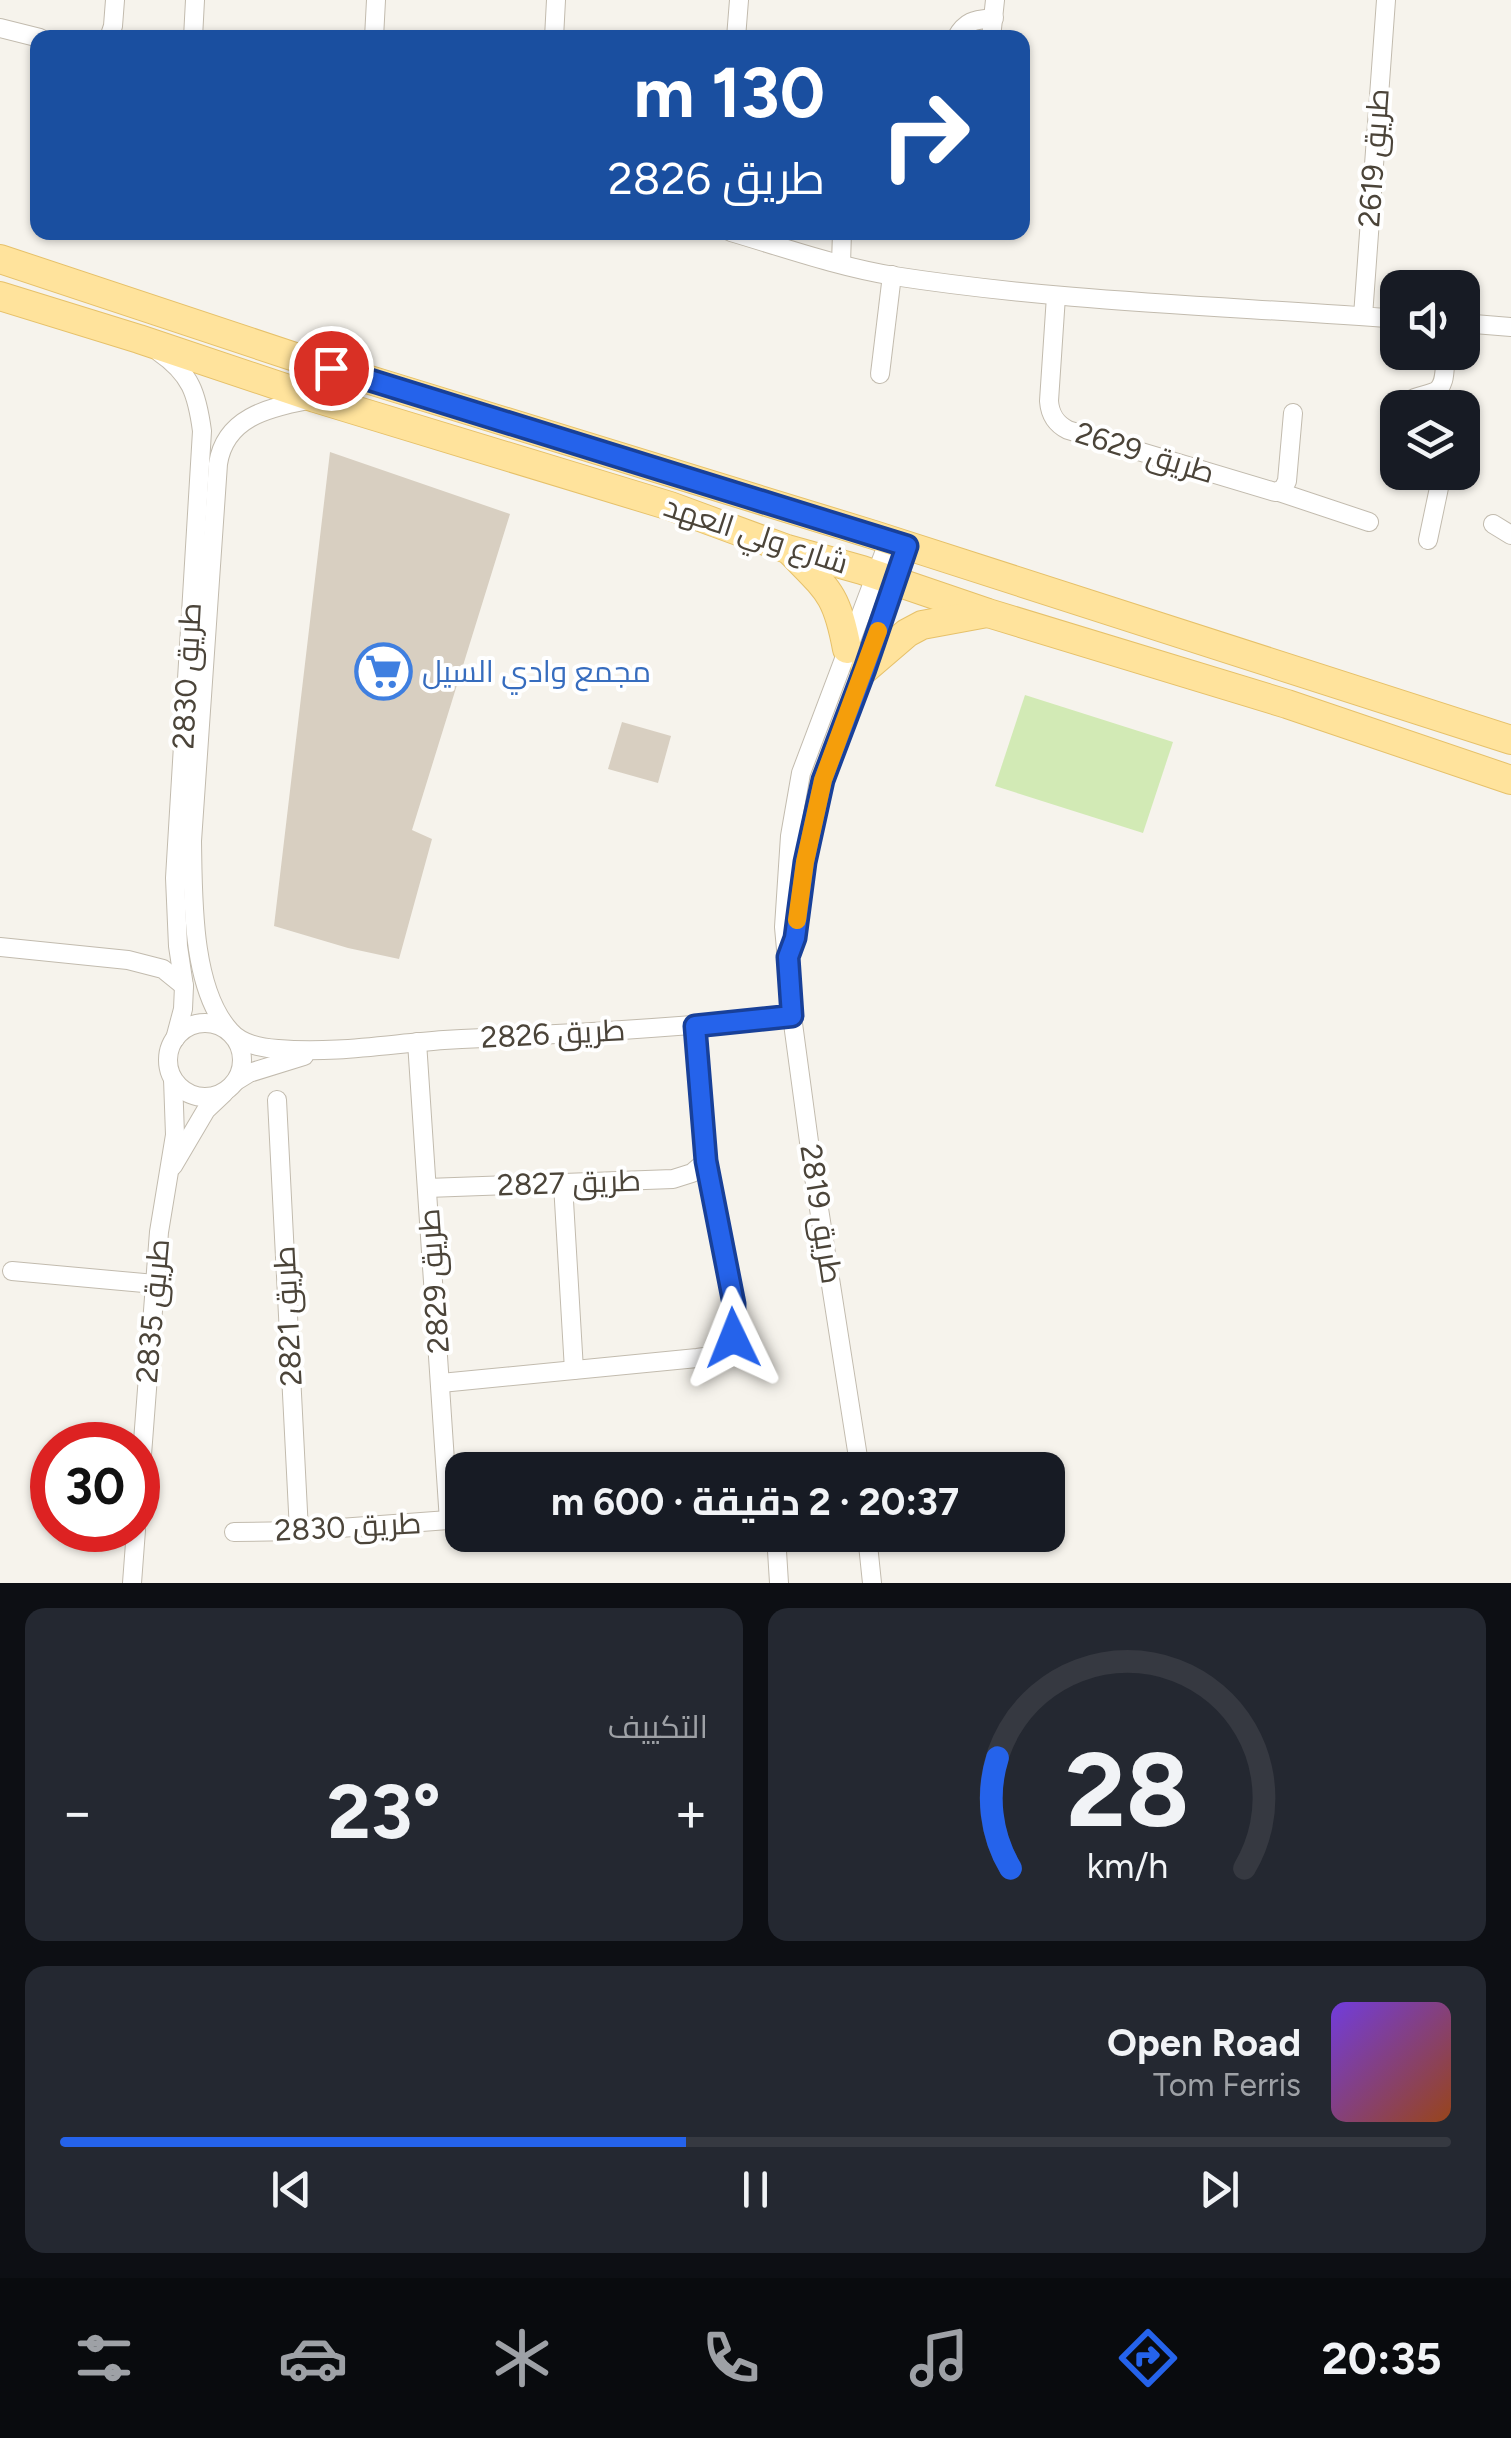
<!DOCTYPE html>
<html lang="ar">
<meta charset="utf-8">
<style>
:root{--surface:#171b24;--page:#242831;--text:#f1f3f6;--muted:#9ea1a6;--line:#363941;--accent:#2563eb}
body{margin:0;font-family:Figtree,Cairo,sans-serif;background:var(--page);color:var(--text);direction:rtl;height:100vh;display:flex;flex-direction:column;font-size:38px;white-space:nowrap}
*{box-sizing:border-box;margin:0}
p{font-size:32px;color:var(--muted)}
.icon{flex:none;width:55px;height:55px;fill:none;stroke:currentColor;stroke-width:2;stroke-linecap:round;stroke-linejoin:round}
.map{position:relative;height:1583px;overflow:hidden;direction:ltr}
.panel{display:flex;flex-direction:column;gap:25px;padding:25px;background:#0d0f14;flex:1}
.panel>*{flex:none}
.top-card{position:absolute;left:30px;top:30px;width:1000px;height:210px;border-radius:20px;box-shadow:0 2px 8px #0004;direction:rtl;background:#1a4fa0;color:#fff;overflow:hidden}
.controls{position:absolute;left:1380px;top:270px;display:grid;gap:20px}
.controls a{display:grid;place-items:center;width:100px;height:100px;border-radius:20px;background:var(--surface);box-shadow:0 2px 8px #0004;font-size:50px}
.speed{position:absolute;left:30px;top:1422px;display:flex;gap:20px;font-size:50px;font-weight:700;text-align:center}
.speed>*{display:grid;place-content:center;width:130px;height:130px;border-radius:50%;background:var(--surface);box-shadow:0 2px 8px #0004;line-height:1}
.speed .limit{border:15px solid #d22;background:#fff;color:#111}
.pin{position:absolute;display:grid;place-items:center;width:85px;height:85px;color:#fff;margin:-42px;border:5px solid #fff;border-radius:50%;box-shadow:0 2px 10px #0007}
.me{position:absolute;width:110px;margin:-55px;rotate:358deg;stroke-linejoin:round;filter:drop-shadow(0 0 8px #0008)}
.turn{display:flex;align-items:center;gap:35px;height:210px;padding:0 40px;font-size:45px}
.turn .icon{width:130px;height:130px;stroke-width:2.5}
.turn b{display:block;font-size:70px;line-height:85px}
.big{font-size:75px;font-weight:700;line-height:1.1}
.panel .tile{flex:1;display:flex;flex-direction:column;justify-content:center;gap:15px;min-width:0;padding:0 35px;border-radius:20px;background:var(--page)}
.panel .dial{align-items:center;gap:0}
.dial svg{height:260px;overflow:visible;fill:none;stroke:var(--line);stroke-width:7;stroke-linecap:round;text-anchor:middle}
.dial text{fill:var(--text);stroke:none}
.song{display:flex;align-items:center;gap:30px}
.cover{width:120px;height:120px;border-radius:15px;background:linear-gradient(135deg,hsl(260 70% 55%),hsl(20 70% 35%))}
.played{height:10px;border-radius:5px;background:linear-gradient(90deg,var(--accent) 45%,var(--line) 45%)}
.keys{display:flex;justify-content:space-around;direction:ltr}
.heat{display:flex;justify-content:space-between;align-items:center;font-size:55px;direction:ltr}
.panel .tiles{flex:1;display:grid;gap:25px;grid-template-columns:1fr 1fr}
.tile:last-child{grid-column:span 2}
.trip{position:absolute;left:445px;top:1452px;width:620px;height:100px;border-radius:20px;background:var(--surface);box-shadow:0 2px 8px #0004;font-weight:700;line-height:100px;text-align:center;direction:rtl}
.dock{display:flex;height:160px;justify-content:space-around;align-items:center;background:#090b0e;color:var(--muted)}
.dock .icon{width:70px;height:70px}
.dock .on{color:var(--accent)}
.dock b{font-size:45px;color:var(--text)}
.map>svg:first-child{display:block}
.green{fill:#d2eab5}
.building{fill:#d8cfc1}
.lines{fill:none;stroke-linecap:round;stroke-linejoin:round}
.street-casing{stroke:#c2bbae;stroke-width:20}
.primary-casing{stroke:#e6c16a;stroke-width:30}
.street{stroke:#fff;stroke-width:18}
.primary{stroke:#ffe39c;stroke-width:28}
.route-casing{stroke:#184099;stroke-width:25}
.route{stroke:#2563eb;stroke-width:18}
.slow{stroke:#f59e0b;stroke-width:18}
.labels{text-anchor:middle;stroke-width:8;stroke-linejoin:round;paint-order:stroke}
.street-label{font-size:30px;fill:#4b4439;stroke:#fff}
.shop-label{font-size:30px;fill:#366cbe;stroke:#fff;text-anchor:start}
</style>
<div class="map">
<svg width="1511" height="1583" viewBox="0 0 1511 1583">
<rect width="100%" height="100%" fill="#f6f3ec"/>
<path class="green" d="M1025,695L1173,742L1143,833L995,786Z"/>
<g class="building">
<path d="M330,452L510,514L412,830L432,839L399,959L348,948L274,926Z"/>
<path d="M622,722L671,736L658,783L608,769Z"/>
</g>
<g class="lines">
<defs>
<g id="street">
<path d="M0,28L40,38"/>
<path d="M109,38L113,26L115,0"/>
<path d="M193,38L195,0"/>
<path d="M374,38L376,0"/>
<path d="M554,38L556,0"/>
<path d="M736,38L739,0"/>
<path d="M956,38C966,20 975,20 994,18"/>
<path d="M991,38L995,0"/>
<path d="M731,232C785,248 839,267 894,276C1061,302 1230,306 1398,319"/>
<path d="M841,264L842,232"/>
<path d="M1056,296L1049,401C1050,415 1056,424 1068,430L1275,492L1283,489L1287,481L1293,413"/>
<path d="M1363,316L1386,0"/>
<path d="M1462,323L1511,327"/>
<path d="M159,352C191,374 197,394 202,431L175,878L178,946L184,986L183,1009L175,1039"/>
<path d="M880,374L892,275"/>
<path d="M308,400C267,408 225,418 218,464L192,841C193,896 191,988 230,1031C241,1044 261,1048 278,1049C333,1054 389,1044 444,1040C561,1034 677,1028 792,1016"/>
<path d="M1408,408L1409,401C1418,395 1425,396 1434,392C1447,387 1444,366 1446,352"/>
<path d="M1279,492L1369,522"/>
<path d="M1493,524L1511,535"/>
<path d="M1428,540L1440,483L1439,478L1435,472"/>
<path d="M794,943L805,862L823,780L907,546"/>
<path d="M0,947L128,960L163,969L184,986"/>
<circle cx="205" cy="1060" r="37"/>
<path d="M417,1042L449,1521"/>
<path d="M236,1081L249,1073L304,1056"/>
<path d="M277,1100L299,1531"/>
<path d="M173,1166L206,1110L224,1093"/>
<path d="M563,1184L574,1370"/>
<path d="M427,1188L673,1179L692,1173L706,1161"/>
<path d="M12,1271L155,1284"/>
<path d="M441,1383L697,1358L712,1356L725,1349L733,1338L735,1321V1304L706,1161L695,1026"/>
<path d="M860,1470L812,1164L792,1016L784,927L790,836L801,773L889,540"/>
<path d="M138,1507L159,1232L175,1135L173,1079"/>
<path d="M234,1532L299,1531L462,1519"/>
<path d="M776,1535L779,1583"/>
<path d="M867,1535L872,1583"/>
<path d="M132,1583L136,1530"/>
</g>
<g id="primary">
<path d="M0,259L295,357L874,535L1511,740"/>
<path d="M0,296L139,339L315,398L670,506L787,549L862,570L988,613L1287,704L1511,780"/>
<path d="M792,553C829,591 837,595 847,649"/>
<path d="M865,669L907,633L922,625L987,613"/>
</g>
</defs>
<use href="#street" class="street-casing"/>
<use href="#primary" class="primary-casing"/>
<use href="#street" class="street"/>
<use href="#primary" class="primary"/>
</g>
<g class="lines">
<defs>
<path id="route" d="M331,368L907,546L865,669L823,780L805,862L795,938L788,957L792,1016L695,1026L706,1161L734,1304L733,1338"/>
</defs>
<use href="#route" class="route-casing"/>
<use href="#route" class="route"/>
<path class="slow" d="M797,920L805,862L823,780L878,631"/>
</g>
<defs>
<symbol id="supermarket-ring" viewBox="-11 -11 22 22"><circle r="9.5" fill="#fff" stroke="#3f7fe0" stroke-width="1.5"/><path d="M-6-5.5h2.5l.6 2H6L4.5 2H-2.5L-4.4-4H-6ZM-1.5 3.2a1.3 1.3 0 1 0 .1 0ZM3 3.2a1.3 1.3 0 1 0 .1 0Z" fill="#3f7fe0"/></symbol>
</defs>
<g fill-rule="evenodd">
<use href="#supermarket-ring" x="352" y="640" width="63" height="63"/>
</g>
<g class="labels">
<g class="street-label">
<text transform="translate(1374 158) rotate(-86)" y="10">طريق 2619</text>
<text transform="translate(1145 453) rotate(17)" y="10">طريق 2629</text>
<text transform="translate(756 535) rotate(18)" y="10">شارع ولي العهد</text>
<text transform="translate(187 676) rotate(-87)" y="10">طريق 2830</text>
<text transform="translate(553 1034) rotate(-3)" y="10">طريق 2826</text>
<text transform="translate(569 1183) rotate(-2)" y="10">طريق 2827</text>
<text transform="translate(821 1214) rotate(81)" y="10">طريق 2819</text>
<text transform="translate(434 1281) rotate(-94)" y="10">طريق 2829</text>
<text transform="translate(153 1311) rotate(-85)" y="10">طريق 2835</text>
<text transform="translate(288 1316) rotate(-93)" y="10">طريق 2821</text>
<text transform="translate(348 1527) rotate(-3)" y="10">طريق 2830</text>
</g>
<g class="shop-label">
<text x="422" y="682">مجمع وادي السيل</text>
</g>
</g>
</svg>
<div class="controls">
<a><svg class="icon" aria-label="sound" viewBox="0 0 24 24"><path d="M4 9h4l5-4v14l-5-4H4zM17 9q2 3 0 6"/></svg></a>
<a><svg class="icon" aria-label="layers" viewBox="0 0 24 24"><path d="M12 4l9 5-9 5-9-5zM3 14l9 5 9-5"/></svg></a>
</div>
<div class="speed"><div class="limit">30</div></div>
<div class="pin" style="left:331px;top:368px;background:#d93025"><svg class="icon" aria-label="arrive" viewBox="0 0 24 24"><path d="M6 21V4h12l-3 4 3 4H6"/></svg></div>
<svg class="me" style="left:733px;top:1338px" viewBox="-20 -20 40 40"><path d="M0-17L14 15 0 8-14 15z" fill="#2563eb" stroke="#fff" stroke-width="4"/></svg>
<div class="trip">20:37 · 2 دقيقة · 600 m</div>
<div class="top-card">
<div class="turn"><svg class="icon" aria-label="right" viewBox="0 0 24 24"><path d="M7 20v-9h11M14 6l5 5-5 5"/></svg><div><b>130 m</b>طريق 2826</div></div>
</div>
</div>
<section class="panel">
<div class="tiles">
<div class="tile dial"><svg viewBox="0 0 100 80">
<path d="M14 69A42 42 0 1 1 86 69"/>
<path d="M14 69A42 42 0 0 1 10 35" stroke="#2563eb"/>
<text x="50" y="56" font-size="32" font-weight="700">28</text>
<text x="50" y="72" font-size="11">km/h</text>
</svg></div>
<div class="tile"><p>التكييف</p>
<div class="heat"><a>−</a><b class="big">23°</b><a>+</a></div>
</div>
<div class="tile">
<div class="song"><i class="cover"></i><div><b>Open Road</b><p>Tom Ferris</p></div></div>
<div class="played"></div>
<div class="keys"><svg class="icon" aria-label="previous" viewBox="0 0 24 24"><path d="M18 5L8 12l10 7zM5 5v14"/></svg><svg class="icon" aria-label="pause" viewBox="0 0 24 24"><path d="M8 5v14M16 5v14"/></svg><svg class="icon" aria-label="next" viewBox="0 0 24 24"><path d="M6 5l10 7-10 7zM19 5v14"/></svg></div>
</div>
</div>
</section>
<nav class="dock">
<b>20:35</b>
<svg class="icon on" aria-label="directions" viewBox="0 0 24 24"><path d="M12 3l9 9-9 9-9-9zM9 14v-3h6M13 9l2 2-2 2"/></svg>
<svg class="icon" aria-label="music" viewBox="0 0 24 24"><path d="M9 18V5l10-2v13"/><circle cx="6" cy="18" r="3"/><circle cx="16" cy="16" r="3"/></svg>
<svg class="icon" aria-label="phone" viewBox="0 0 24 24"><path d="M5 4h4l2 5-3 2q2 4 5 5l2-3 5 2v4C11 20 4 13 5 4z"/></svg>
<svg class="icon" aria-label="climate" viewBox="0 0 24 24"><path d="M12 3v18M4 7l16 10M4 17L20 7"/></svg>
<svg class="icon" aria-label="car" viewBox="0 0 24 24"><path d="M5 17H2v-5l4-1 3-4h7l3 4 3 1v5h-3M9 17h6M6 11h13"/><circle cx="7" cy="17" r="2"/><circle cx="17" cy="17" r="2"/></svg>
<svg class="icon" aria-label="filters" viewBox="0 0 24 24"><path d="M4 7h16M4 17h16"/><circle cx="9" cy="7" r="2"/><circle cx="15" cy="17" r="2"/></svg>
</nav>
